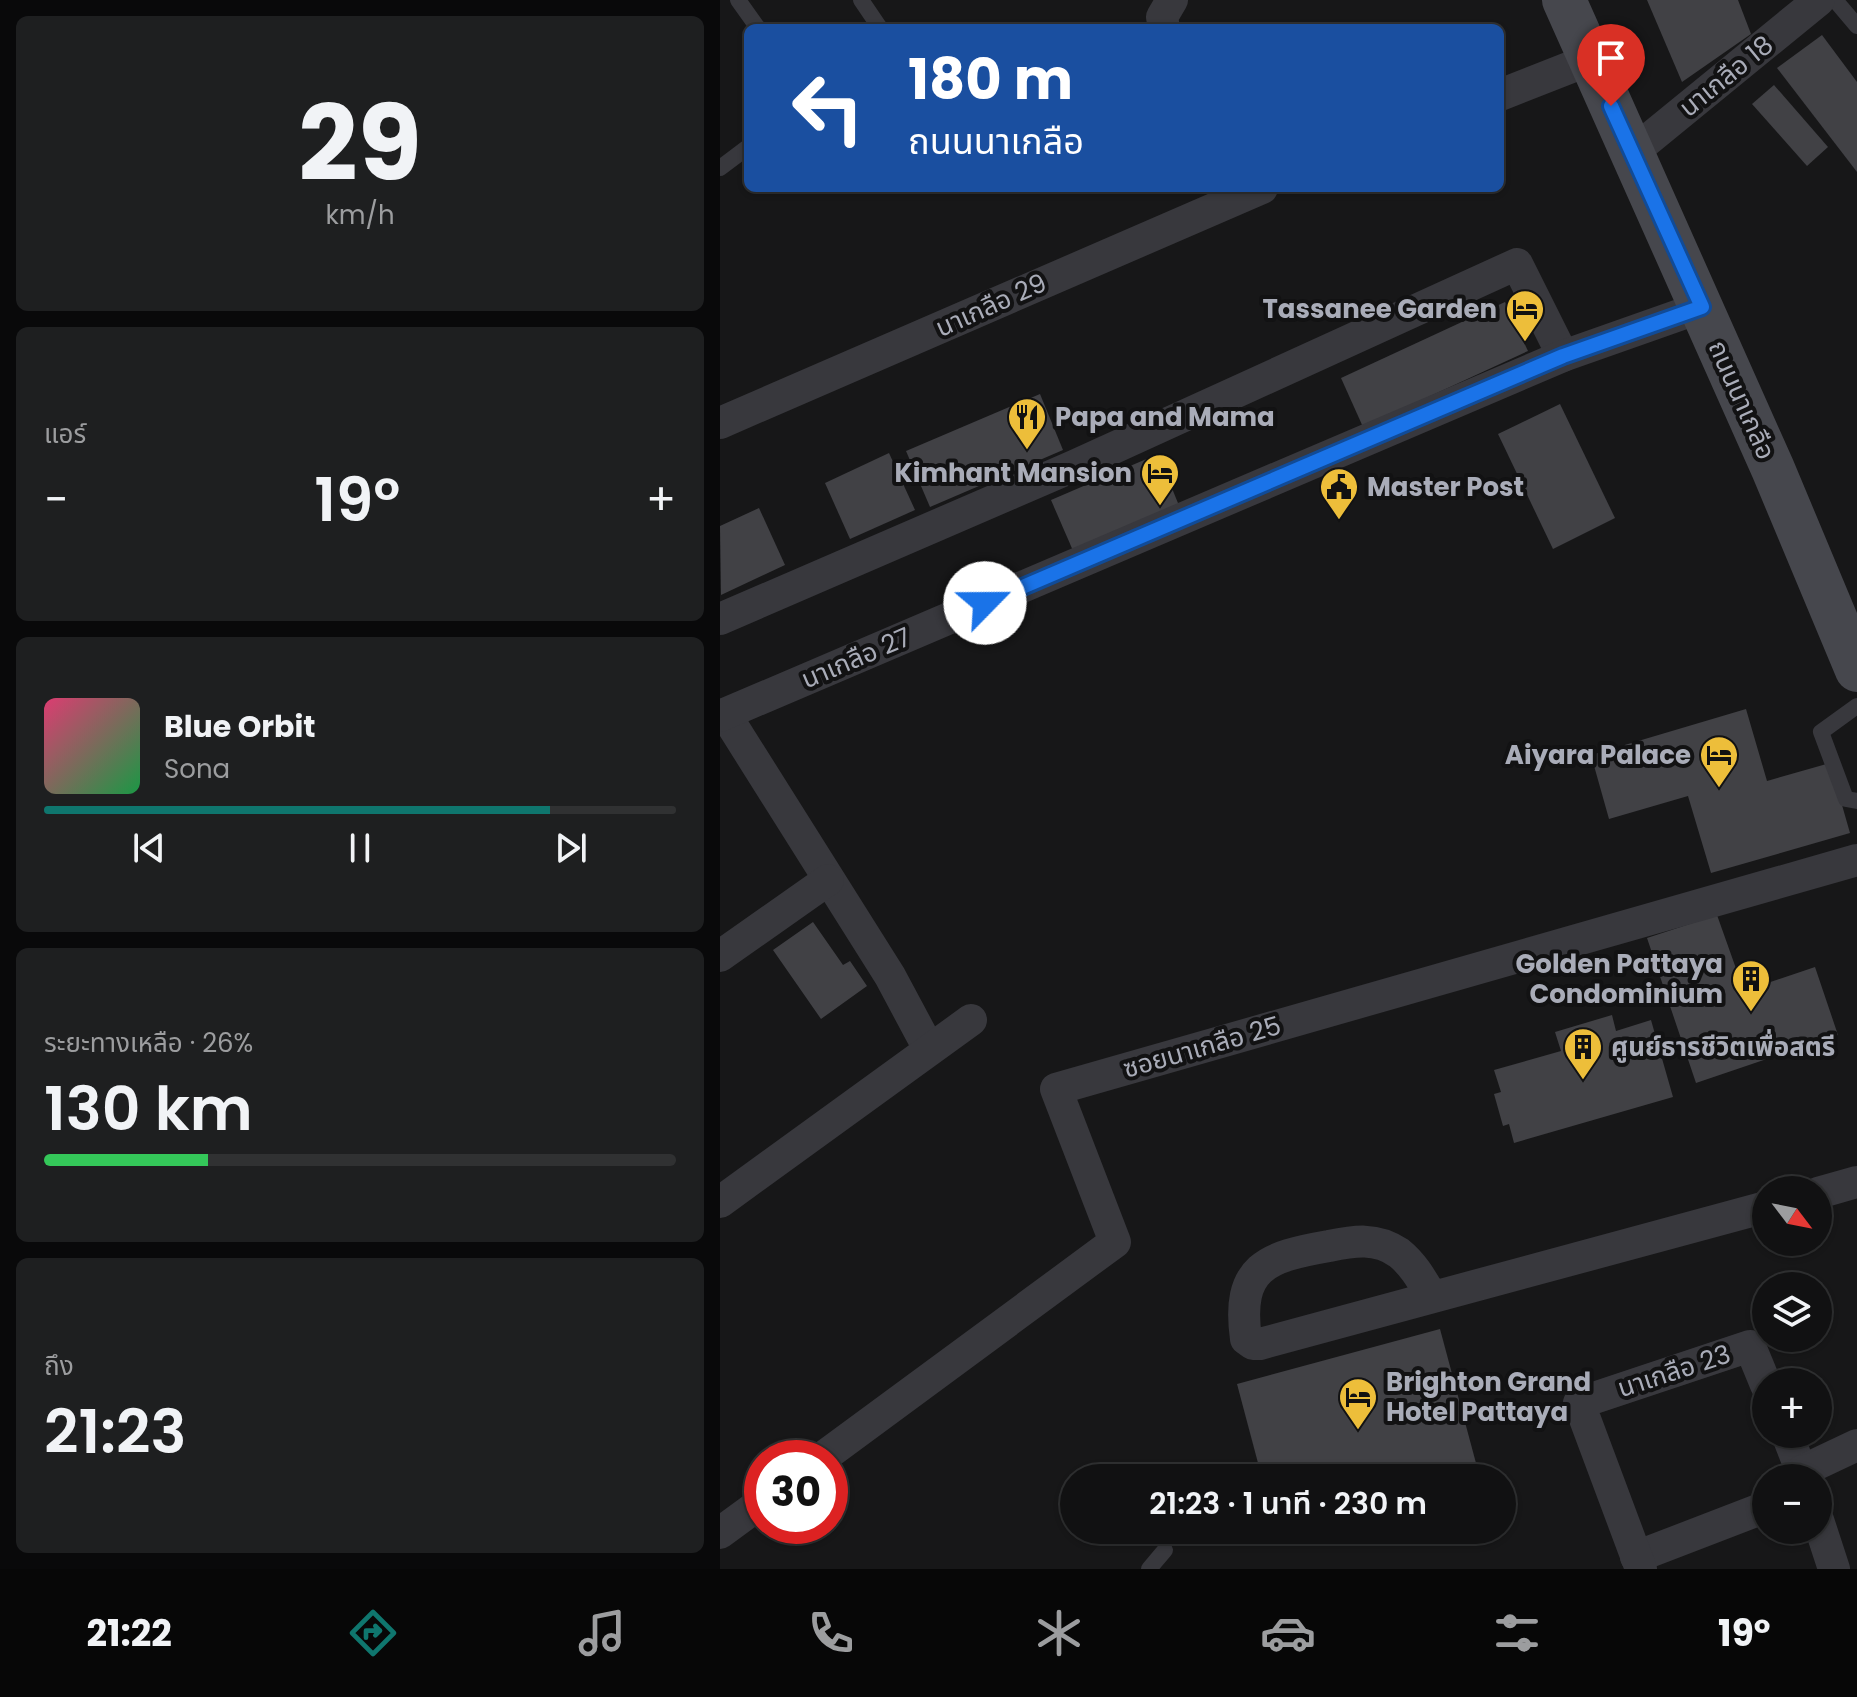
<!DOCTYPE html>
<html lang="th">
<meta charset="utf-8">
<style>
:root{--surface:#111112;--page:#1e1f20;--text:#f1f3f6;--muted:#9c9d9f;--line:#303132;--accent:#0f766e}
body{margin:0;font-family:Poppins,"Noto Sans Thai",sans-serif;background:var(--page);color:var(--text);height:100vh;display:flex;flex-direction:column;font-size:30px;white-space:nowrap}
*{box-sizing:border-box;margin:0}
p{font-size:26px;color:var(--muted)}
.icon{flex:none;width:44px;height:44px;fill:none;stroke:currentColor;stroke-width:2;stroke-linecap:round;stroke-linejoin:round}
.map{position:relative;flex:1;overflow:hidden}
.details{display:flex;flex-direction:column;gap:16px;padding:16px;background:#09090a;width:720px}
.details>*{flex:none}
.guide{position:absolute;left:24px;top:24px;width:760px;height:168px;border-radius:12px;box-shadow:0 2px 6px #0004,0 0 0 2px var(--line);background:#1a4fa0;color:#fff;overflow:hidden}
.needle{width:52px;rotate:122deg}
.fabs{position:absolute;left:1032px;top:1176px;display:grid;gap:16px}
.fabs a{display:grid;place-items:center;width:80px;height:80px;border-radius:50%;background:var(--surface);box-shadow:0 2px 6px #0004,0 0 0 2px var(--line);font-size:40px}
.speed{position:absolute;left:24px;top:1440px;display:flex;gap:16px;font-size:40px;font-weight:700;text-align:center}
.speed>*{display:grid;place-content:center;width:104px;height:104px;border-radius:50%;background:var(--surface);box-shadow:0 2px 6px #0004,0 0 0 2px var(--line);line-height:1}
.speed .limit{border:12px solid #d22;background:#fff;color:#111}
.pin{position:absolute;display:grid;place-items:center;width:68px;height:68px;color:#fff;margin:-82px -34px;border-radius:50% 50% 50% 0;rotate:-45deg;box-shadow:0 0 8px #0007}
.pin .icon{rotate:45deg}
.me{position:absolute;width:88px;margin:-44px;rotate:67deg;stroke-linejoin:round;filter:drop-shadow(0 0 6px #0008)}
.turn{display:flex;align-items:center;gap:28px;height:168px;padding:0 32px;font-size:36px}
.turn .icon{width:104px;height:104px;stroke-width:2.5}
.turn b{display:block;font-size:56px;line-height:68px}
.big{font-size:60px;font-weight:600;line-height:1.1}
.details .widget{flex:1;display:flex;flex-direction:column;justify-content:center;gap:12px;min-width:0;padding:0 28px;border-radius:12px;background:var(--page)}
.details .dial{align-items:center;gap:0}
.dial b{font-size:104px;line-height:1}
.song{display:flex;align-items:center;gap:24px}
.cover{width:96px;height:96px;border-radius:12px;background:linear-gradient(135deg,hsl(340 70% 55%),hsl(140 70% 35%))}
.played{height:8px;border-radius:4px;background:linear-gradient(90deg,var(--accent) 80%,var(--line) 80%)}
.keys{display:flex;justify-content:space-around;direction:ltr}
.heat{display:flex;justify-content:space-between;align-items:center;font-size:44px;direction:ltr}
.charge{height:12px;border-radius:6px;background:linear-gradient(90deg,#34c759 26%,var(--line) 0)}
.trip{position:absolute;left:340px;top:1464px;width:456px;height:80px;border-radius:40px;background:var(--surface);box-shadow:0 2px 6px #0004,0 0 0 2px var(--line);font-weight:600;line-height:80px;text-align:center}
.dock{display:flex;height:128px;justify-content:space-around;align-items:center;background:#070707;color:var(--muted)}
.dock .icon{width:56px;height:56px}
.dock .selected{color:var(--accent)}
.dock b{font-size:36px;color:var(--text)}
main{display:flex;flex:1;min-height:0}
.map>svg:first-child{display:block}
.building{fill:#414145}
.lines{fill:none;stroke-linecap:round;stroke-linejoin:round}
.lane{stroke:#38383d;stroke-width:16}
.street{stroke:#38383d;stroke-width:32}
.secondary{stroke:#46474d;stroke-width:44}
.route-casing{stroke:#114b97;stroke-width:20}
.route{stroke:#1a73e8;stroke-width:14}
.labels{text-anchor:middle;stroke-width:8;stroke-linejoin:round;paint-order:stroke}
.street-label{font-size:26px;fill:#a9acb8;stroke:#121213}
.poi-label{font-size:26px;font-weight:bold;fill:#a9acb8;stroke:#121213;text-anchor:end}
</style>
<main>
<section class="details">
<div class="widget dial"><b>29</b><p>km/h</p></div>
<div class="widget"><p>แอร์</p>
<div class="heat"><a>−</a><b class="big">19°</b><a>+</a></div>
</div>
<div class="widget">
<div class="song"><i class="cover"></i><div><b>Blue Orbit</b><p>Sona</p></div></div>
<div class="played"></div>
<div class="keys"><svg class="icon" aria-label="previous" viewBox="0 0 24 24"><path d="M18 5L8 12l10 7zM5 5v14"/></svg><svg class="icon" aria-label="pause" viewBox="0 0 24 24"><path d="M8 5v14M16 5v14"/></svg><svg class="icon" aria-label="next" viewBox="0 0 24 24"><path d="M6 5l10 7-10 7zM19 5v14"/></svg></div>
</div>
<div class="widget"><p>ระยะทางเหลือ · 26%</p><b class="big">130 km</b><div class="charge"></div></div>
<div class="widget"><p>ถึง</p><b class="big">21:23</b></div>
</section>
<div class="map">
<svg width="1137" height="1569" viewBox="0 0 1137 1569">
<rect width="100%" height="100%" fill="#171718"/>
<g class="building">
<path d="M927,0H1018L1031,34L962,82Z"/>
<path d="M1102,35L1137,82V172L1057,68Z"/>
<path d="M1054,85L1108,147L1087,166L1032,104Z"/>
<path d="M785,302L808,351L643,427L621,378Z"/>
<path d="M320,394L343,450L210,507L186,451Z"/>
<path d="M840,404L895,518L833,549L778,434Z"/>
<path d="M169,453L195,510L130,539L105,483Z"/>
<path d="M438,454L460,508L354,553L331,500Z"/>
<path d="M39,508L65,565L1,595L0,526Z"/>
<path d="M1026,709L1047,781L1110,763L1130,833L991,873L968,796L889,819L871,755Z"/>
<path d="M997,915L1024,991L1095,967L1118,1035L976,1083L927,938Z"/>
<path d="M93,922L123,965L130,961L147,986L101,1019L53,950Z"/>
<path d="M892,1015L896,1031L931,1020L953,1097L794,1143L789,1124L783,1126L774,1094L781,1092L774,1070L841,1051L835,1032Z"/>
<path d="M720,1329L760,1478H542L517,1384Z"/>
<path d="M555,1530H601V1531L559,1543Z"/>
</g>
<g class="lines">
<g class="lane">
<path d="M18,0L38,28"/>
<path d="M141,0L160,28"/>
<path d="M1115,0L1137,26"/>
<path d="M0,168L28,147"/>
<path d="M1137,706L1101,732L1126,799L1137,801"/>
<path d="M429,1569L445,1550"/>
</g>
<g class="street">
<path d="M444,28L442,17L452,0"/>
<path d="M780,95L869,60"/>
<path d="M913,152L1099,0"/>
<path d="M0,423L542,188"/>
<path d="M0,619L354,466L797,264L843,356"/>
<path d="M5,714L170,976L209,1049"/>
<path d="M0,716L843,356L982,307"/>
<path d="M0,956L108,880"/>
<path d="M1098,1193L1137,1182"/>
<path d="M0,1202L251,1020"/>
<path d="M712,1297C703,1282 694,1265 679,1253C656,1237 634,1241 609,1246C546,1257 516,1267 526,1339L533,1344H540L1046,1207"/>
<path d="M1067,1434L1084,1478"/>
<path d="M102,1458L395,1242L336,1089L1137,860"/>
<path d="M1082,1471L1137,1445"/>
<path d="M1098,1520L1114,1569"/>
<path d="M0,1533L42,1502"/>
<path d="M916,1557L1046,1507"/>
<path d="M921,1569L859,1403L1030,1346L1046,1385"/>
</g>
<path class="secondary" d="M844,0L1053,469L1137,670"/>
</g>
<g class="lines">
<defs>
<path id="route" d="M265,603L843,356L982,307L891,106"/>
</defs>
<use href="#route" class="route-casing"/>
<use href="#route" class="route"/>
</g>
<defs>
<symbol id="hotel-pin" viewBox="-11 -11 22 30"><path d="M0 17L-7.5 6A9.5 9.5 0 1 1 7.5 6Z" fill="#edbe3a" stroke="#121213"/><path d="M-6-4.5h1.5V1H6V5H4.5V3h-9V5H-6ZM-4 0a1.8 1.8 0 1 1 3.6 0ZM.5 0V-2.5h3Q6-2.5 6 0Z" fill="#111"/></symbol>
<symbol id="restaurant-pin" viewBox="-11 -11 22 30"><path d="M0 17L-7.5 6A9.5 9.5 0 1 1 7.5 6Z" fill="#edbe3a" stroke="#121213"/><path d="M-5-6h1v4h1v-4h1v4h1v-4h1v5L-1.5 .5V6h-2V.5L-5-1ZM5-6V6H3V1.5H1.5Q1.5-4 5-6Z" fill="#111"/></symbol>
<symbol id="civic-pin" viewBox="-11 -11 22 30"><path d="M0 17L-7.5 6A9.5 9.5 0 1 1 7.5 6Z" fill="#edbe3a" stroke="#121213"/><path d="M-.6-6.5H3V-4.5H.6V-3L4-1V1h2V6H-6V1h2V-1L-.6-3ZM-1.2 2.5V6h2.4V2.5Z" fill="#111"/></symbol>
<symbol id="building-pin" viewBox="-11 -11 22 30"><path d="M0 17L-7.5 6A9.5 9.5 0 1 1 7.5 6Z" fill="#edbe3a" stroke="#121213"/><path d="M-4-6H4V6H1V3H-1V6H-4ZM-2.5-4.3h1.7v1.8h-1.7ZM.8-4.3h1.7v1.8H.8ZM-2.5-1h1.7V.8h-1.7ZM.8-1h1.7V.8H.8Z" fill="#111"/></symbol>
</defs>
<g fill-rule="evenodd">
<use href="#hotel-pin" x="783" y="287" width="44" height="60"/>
<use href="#restaurant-pin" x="285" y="395" width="44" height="60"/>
<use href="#hotel-pin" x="418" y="451" width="44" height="60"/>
<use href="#civic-pin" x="597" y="465" width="44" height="60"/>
<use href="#hotel-pin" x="977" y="733" width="44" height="60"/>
<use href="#building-pin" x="1009" y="957" width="44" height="60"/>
<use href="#building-pin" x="841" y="1025" width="44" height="60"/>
<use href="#hotel-pin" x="616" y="1375" width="44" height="60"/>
</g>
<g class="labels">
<g class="street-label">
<text transform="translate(1006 76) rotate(-39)" y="9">นาเกลือ 18</text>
<text transform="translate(271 305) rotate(-24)" y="9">นาเกลือ 29</text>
<text transform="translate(1022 400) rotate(66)" y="9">ถนนนาเกลือ</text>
<text transform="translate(136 658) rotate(-23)" y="9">นาเกลือ 27</text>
<text transform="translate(482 1047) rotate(-16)" y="9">ซอยนาเกลือ 25</text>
<text transform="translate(954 1371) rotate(-18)" y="9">นาเกลือ 23</text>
</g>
<g class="poi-label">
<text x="777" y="318">Tassanee Garden</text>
<text x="335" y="426" text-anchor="start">Papa and Mama</text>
<text x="412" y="482">Kimhant Mansion</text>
<text x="647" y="496" text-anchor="start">Master Post</text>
<text x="971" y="764">Aiyara Palace</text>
<text x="1003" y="973">Golden Pattaya<tspan x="1003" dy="30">Condominium</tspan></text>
<text x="891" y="1056" text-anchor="start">ศูนย์ธารชีวิตเพื่อสตรี</text>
<text x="666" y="1391" text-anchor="start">Brighton Grand<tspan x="666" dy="30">Hotel Pattaya</tspan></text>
</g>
</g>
</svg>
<div class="fabs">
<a><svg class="needle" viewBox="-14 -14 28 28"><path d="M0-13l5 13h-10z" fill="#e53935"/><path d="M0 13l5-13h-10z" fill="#9c9d9f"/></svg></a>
<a><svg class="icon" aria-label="layers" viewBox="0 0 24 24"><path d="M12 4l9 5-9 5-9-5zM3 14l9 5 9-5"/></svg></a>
<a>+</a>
<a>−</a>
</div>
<div class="speed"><div class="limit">30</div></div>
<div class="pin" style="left:891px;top:106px;background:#d93025"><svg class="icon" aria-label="arrive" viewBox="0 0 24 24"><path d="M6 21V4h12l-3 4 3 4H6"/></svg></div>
<svg class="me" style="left:265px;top:603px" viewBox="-20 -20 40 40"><circle r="19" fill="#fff"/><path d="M0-13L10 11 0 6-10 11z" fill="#1a73e8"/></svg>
<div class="trip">21:23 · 1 นาที · 230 m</div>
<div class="guide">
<div class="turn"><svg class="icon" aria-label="left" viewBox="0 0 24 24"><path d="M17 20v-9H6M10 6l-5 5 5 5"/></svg><div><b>180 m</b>ถนนนาเกลือ</div></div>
</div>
</div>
</main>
<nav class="dock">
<b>21:22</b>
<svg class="icon selected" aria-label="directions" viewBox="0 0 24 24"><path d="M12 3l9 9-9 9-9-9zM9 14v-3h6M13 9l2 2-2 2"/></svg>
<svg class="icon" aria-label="music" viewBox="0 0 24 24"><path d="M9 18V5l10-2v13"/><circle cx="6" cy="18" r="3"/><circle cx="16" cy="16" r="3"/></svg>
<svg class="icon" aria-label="phone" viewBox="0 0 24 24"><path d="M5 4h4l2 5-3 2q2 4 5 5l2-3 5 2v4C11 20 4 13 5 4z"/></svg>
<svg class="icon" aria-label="climate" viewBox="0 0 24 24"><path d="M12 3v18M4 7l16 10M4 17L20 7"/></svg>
<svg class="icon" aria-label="car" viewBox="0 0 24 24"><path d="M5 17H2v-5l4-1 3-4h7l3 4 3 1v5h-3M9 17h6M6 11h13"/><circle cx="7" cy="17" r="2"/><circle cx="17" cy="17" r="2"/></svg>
<svg class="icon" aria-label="filters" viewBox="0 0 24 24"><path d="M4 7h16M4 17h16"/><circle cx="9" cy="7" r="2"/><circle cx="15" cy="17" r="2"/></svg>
<b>19°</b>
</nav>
